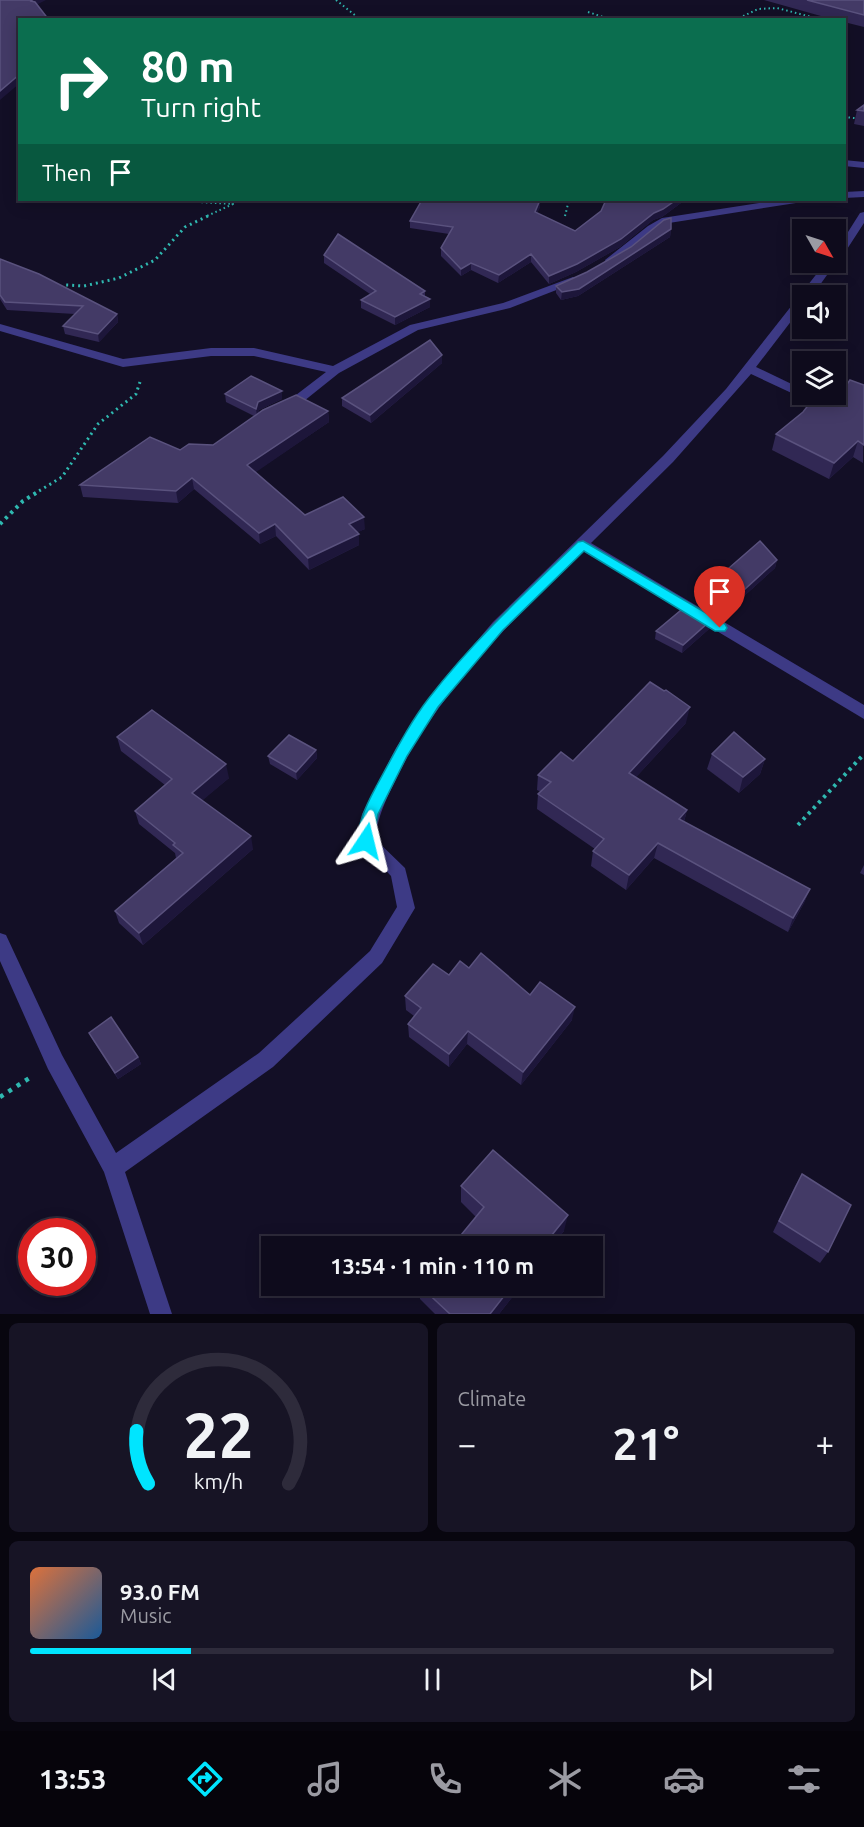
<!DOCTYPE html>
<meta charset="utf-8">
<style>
:root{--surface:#0e0b1c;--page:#171425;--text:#f1f3f6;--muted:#9b9ba3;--line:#2e2b3b;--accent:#00e5ff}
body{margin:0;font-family:Ubuntu,sans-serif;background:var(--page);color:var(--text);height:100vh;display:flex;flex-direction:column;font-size:22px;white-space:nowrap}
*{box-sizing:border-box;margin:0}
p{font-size:20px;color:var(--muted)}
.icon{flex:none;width:33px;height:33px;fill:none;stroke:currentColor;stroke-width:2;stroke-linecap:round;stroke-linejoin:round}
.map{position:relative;height:1314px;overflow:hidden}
.details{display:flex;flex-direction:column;gap:9px;padding:9px;background:#08060f;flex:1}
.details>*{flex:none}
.top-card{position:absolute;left:18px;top:18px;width:828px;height:183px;border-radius:0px;box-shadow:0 3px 15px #0003,0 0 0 2px var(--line);background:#0b6e4f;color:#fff;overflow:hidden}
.needle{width:39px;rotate:129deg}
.fabs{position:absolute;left:792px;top:219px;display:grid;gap:12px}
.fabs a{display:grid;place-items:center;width:54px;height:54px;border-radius:0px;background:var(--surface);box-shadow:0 3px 15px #0003,0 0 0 2px var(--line);font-size:30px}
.speed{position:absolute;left:18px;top:1218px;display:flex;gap:12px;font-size:30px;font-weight:700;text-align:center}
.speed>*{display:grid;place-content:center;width:78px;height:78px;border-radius:50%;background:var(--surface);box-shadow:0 3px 15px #0003,0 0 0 2px var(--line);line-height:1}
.speed .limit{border:9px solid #d22;background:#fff;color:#111}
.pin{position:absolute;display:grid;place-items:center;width:51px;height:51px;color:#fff;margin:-62px -26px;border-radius:50% 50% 50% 0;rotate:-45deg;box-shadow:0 0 6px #0007}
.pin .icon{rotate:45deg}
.me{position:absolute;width:66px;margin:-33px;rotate:10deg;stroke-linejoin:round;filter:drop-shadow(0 0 4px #0008)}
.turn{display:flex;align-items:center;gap:21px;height:126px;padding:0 24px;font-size:27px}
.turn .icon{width:78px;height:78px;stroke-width:2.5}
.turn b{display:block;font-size:42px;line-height:51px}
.then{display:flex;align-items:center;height:57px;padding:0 24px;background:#0003;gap:12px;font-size:22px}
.big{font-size:45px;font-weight:700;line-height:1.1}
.details .card{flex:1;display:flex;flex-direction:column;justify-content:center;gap:9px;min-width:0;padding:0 21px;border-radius:9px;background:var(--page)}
.details .dial{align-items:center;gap:0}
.dial svg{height:156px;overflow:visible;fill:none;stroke:var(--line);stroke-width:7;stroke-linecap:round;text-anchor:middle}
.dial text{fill:var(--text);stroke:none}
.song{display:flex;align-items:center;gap:18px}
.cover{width:72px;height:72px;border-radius:9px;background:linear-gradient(135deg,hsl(20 70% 55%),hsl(210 70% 35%))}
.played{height:6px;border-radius:3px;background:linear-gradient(90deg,var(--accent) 20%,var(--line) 20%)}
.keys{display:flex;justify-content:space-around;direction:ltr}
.heat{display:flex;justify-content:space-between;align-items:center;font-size:33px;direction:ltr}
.details .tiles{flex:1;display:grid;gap:9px;grid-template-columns:1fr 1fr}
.card:last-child{grid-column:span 2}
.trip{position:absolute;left:261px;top:1236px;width:342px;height:60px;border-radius:0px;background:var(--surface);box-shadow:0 3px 15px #0003,0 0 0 2px var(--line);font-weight:700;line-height:60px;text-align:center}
.dock{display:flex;height:96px;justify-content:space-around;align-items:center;background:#06040b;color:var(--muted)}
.dock .icon{width:42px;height:42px}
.dock .current{color:var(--accent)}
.dock b{font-size:27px;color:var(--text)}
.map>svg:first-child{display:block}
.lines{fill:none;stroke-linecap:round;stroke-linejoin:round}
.path-far3{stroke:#2fb8b0;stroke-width:2;stroke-dasharray:1.5 3;stroke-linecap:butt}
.path-far2{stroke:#2fb8b0;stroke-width:3;stroke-dasharray:2 4;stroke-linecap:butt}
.path-far1{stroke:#2fb8b0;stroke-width:4;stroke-dasharray:3 4.5;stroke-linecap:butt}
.path{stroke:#2fb8b0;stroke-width:4.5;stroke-dasharray:4 6;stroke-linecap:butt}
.minor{fill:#3d3a85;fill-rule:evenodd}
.wall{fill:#312854}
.shaded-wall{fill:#1d163a}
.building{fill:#433a66;stroke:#5a527e;stroke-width:1.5}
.route{fill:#00e5ff;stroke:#0095a6;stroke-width:1.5}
</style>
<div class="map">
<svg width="864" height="1314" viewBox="0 0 864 1314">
<rect width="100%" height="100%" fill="#130f26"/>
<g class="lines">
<g class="path-far3">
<path d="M336,0L361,20"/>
<path d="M588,12L603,17L604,20"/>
<path d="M735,20L758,9L777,8L823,20"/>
<path d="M844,117L864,119"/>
<path d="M161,200L233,204L207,216"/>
<path d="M565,216L569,200"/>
</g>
<g class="path-far2">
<path d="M61,288L66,285L84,286L119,278L155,260L185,227L210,215"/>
<path d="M34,494L62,477L98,424L136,394L140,382"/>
</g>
<g class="path-far1">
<path d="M0,524L23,501L36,493"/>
<path d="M798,825L864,754"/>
</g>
<path class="path" d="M0,1097L31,1077"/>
<g class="minor">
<path d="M844,160L864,162V168L844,166Z"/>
<path d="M864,191V197L844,198V192Z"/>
<path d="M779,200H801L796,203L669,223L655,230L614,262H606L605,260L648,226L662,218Z"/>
<path d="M864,212V223L840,260L837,261L812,296H802V307L756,367L802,389V394L806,396H798L751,374L673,462L591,543L864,705V719L583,551C515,618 444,685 400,771C388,796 379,811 375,839L405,868L415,908L382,963L273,1067L125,1172L172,1314H150L104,1172L48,1069L0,961V933L6,935L62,1055L116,1153L259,1053L370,951L397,907L391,876L358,841L362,814L396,748L428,699L493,622L663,456L726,389L826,262H836V251L860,213Z"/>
<path d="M573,277L578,280L577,282L510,308L418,330L339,373L304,401L286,409H278L276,406L278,403L296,395L326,372L254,356H211L123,367L0,331V324L123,359L211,348H254L333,366L410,325L503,303Z"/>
</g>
</g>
<g class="wall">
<path d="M764,0H864V27L844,22V20H835Z"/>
<path d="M864,105V126L854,124L857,110Z"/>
<path d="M606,200H685L662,217L653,220L620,247L576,272L549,284L531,262L498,283L471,270L461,276L441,256V248L449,234L410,228V221L540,207L537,213L575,231L601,211Z"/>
<path d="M671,229L670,237L578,296L561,300L556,293V286L587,272Z"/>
<path d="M324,255L425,291V297L430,299V307L395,325L361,308V300L370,294L324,263Z"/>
<path d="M0,259L117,314L118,322L99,342L65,334L63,326L75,314L7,310L0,299Z"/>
<path d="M442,355V363L371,423L342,406V398Z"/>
<path d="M864,385L863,463L853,457L829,479L772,450L776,434L842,391Z"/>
<path d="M282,391V399L259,410L258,413L328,411L329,422L255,472L305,515L365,529L357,532L359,545L309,570L276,536L260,544L194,489L178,503L83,497L80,485L180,450L213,445L254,416L226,402L225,394Z"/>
<path d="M777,560L775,568L721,617L696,603L698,595Z"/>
<path d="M710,621L709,629L682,653L655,639L656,631Z"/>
<path d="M686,723L636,777L687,810L684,822L810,889L804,903L788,932L654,858L626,890L591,866L593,851L595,849L537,809L538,794L541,792L537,790L538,775L573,761Z"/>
<path d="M117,737L229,778L202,800L253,849L143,945L119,923L115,911L176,858L175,853L139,824L135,811L165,785L121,751Z"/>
<path d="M316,750L317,758L297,780L270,764L268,756Z"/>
<path d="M712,754L765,759L760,774L739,793L707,769Z"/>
<path d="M864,865V875L860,873Z"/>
<path d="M469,968L530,995L572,1020L521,1085L467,1044L449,1067L409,1037L408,1024L414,1016L406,1010L405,996L449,975Z"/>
<path d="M89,1033L138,1057L141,1064L118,1079L92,1039Z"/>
<path d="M802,1174L828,1252L820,1263L773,1232L795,1186Z"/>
<path d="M461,1186L564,1231L552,1246H452L476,1217L461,1202Z"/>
<path d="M420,1286H521L499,1314H435L420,1299Z"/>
</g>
<g class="shaded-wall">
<path d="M32,0H46L32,7L31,1Z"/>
<path d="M20,74V83L0,100V91Z"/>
<path d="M540,200V207L534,219L535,212Z"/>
<path d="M676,200H685L662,217L653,220L620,247L576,272L549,284V276Z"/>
<path d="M671,229L670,237L578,296L561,300L562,292Z"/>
<path d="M531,254V262L498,283L499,275Z"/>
<path d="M471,263V270L461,276V269Z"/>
<path d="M430,299V307L395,325V317Z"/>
<path d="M117,314L118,322L99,342L98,334Z"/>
<path d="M442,355V363L371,423L370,415Z"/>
<path d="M282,391V399L259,410L257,417L256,409L258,402Z"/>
<path d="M328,411L329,422L249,477L247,465Z"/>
<path d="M858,441L853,457L829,479L834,463Z"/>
<path d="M192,478L194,489L178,503L176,491Z"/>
<path d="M364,517L365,529L350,536L349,524Z"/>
<path d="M275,524L276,536L260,544L259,533Z"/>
<path d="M359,534V545L309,570L308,558Z"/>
<path d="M777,560L775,568L721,617L723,609Z"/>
<path d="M710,621L709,629L682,653L683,645Z"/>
<path d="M690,707L686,723L626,788L629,773Z"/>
<path d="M316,750L317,758L297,780L296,772Z"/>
<path d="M765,759L760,774L739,793L743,777Z"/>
<path d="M226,764L229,778L196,806L192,793Z"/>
<path d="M687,810L683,825L679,819Z"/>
<path d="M251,836L253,849L143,945L139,933Z"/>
<path d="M658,843L654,858L626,890L629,875Z"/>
<path d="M810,889L804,903L788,932L793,918Z"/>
<path d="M575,1007L572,1020L521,1085L523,1072Z"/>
<path d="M468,1031L467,1044L449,1067V1054Z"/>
<path d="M138,1057L141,1064L118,1079L115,1073Z"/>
<path d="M568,1215L564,1231L552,1246H543Z"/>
<path d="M512,1286H521L499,1314H490Z"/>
</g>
<g class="building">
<path d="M0,0H32L31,1L35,2L49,20H20V74L0,91Z"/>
<path d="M807,0H864V15Z"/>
<path d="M864,105V111L857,110Z"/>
<path d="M422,200H540L535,212L575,231L601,211L606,200H676L663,209L654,213L621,239L577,264L549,276L531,254L499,275L471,263L461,269L441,248L453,227L410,221Z"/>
<path d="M671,218V229L579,289L562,292L556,286L587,272L631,247L664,220Z"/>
<path d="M338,234L425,291L420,294L430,299L395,317L361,300L376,291L324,255Z"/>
<path d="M0,259L39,274L117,314L98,334L63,326L83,306L5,302L0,295Z"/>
<path d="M430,340L442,355L370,415L342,398Z"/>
<path d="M251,376L282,391L258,402L256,409L225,394Z"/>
<path d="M850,380L864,385V445L858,441L834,463L776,434L803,412L817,394H836V392L842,391Z"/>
<path d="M296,395L328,411L247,465L305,515L343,497L364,517L349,524L359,534L308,558L275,524L259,533L192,478L176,491L80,485L150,437L180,450L189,444L213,445L263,410Z"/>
<path d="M760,541L777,560L723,609L698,595Z"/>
<path d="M686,606L710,621L683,645L656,631Z"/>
<path d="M650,682L664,691L666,690L690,707L629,773L687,810L679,819L810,889L793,918L658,843L629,875L593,851L604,839L538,794L551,782L538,775L561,752L573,761Z"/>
<path d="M152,710L226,764L192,793L251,836L139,933L115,911L183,853L173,845L175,843L135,811L172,779L117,737Z"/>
<path d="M734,732L765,759L743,777L712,754Z"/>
<path d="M289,735L316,750L296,772L268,756Z"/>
<path d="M481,953L530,995L540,982L575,1007L523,1072L468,1031L449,1054L408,1024L421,1008L405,996L433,964L449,975L460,961L469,968Z"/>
<path d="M111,1017L138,1057L115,1073L89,1033Z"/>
<path d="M493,1150L568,1215L543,1246H452L484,1207L461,1186Z"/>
<path d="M802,1174L851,1205L828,1252L779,1221Z"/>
<path d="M420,1286H512L490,1314H450Z"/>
</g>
<path class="route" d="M583,541L725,624L727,628L725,631H715L584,551L503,630L438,707L407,756L378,814L372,845L366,847L361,845C353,829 369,800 377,785C393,756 408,725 429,698C473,641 526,592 578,542Z"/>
</svg>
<div class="fabs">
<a><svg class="needle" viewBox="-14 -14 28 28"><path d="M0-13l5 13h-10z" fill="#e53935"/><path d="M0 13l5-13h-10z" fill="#9b9ba3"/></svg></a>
<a><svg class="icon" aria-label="sound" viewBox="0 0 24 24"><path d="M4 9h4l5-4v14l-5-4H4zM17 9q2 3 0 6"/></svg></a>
<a><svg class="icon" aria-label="layers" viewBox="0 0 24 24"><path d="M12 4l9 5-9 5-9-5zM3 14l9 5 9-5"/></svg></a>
</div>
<div class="speed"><div class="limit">30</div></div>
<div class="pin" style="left:720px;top:628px;background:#d93025"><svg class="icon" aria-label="arrive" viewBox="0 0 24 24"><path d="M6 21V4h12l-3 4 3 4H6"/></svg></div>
<svg class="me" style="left:366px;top:841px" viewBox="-20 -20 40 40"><path d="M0-17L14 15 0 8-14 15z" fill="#00e5ff" stroke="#fff" stroke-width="4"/></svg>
<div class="trip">13:54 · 1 min · 110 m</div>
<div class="top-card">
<div class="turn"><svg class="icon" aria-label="right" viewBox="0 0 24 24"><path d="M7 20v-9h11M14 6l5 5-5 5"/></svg><div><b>80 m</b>Turn right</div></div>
<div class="then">Then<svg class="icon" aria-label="arrive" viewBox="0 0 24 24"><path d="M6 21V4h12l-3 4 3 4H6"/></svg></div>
</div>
</div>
<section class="details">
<div class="tiles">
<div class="card dial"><svg viewBox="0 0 100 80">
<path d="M14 69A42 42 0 1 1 86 69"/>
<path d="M14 69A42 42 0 0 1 8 42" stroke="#00e5ff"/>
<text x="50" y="56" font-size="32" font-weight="700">22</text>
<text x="50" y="72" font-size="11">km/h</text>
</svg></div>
<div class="card"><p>Climate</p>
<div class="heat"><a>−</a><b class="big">21°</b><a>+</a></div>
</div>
<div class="card">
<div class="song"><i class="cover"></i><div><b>93.0 FM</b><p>Music</p></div></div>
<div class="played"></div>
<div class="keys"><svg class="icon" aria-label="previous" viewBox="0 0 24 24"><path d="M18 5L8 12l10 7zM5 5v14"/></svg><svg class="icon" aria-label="pause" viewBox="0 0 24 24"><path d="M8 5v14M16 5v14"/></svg><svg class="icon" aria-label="next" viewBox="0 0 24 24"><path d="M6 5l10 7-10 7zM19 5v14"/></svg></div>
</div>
</div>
</section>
<nav class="dock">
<b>13:53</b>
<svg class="icon current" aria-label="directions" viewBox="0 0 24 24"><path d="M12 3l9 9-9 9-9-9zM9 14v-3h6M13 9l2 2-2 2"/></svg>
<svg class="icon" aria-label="music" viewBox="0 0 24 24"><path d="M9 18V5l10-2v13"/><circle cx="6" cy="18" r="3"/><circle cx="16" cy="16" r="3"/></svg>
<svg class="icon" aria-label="phone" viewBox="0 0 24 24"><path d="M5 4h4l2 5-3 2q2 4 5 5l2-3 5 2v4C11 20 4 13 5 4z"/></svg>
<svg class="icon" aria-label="climate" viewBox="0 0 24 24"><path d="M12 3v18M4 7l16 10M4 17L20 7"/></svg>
<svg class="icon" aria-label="car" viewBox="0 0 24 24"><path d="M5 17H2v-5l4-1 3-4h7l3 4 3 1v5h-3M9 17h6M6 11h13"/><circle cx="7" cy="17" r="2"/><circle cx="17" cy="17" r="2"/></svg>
<svg class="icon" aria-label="filters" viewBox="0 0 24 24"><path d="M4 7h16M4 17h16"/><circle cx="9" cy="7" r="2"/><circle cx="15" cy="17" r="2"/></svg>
</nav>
